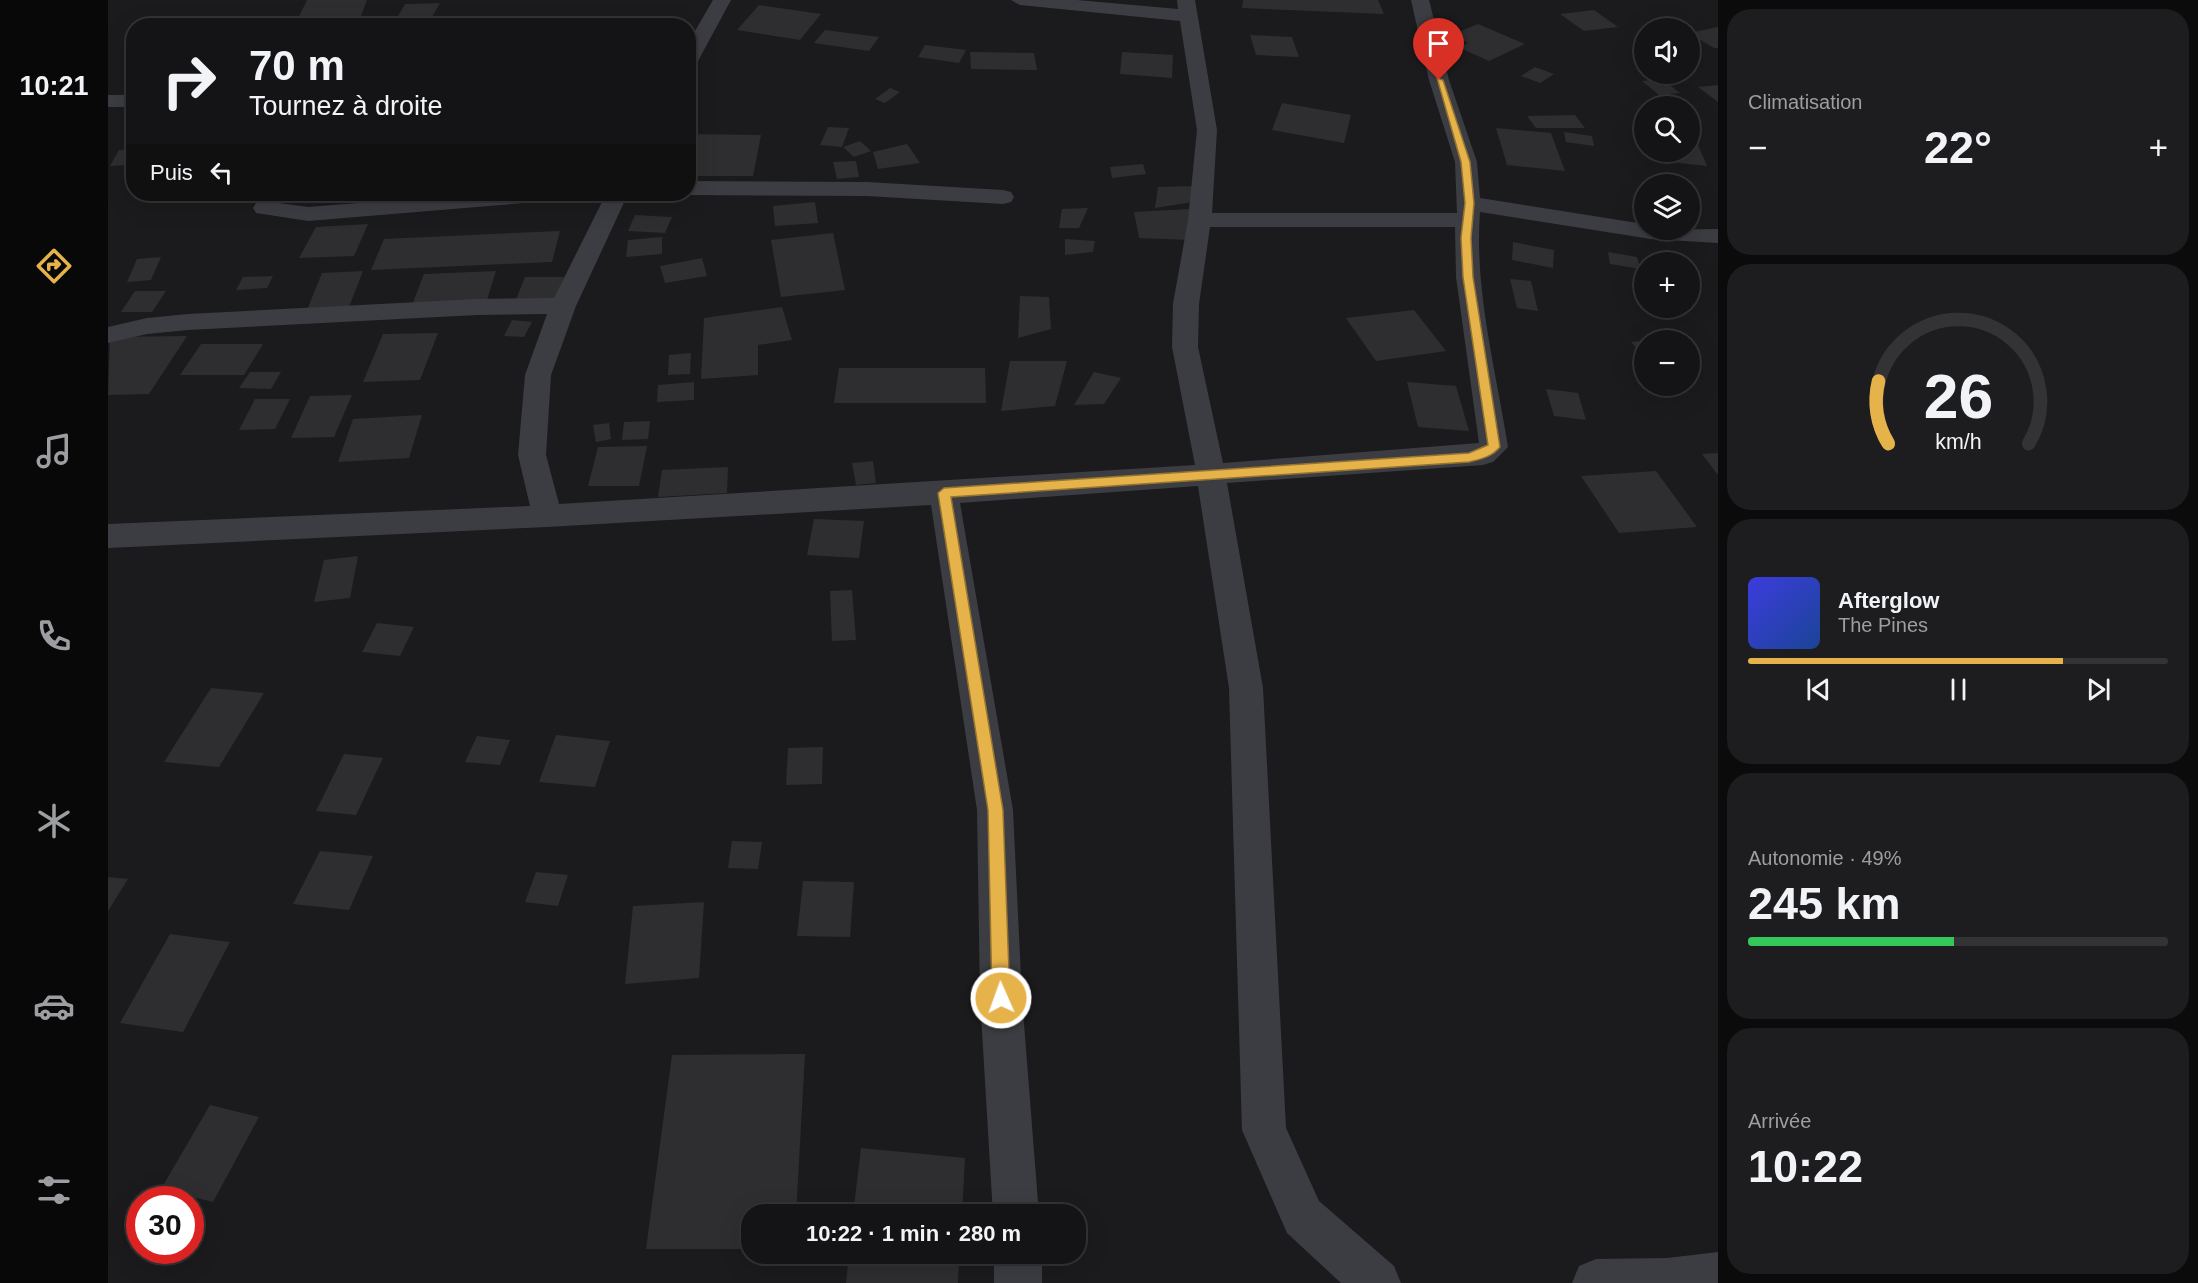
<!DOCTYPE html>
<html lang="fr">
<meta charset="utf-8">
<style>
:root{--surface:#141416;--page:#1d1d1f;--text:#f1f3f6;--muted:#9d9ea1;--line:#333335;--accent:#e6b24a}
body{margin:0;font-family:Helvetica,sans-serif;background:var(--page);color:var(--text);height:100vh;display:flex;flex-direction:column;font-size:22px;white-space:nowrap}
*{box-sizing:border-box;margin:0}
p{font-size:20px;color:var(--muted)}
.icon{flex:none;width:33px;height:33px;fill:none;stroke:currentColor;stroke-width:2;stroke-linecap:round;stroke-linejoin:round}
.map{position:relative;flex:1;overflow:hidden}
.side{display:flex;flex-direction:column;gap:9px;padding:9px;background:#0b0b0c;width:480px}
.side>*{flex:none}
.hud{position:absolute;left:18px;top:18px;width:570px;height:183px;border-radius:24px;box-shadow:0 6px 24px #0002,0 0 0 2px var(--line);background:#141416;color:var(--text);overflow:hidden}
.fabs{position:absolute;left:1526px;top:18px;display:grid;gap:12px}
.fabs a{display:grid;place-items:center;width:66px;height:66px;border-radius:50%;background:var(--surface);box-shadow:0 6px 24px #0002,0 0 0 2px var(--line);font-size:30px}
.speed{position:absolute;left:18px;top:1186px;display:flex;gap:12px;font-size:30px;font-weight:700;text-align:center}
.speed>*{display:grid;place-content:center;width:78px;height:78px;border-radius:50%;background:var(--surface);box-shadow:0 6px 24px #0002,0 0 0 2px var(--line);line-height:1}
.speed .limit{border:9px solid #d22;background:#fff;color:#111}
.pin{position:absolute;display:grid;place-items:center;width:51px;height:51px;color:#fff;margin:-62px -26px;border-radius:50% 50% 50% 0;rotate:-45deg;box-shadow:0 0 6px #0007}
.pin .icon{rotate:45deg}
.me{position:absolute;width:66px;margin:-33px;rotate:358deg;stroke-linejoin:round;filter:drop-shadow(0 0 4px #0008)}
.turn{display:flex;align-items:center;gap:21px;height:126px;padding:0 24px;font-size:27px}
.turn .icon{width:78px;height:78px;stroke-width:2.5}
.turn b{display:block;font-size:42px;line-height:51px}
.then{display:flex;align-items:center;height:57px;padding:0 24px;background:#0003;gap:12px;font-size:22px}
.big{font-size:45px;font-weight:800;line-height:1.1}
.side .widget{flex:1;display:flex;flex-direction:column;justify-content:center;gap:9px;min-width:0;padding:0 21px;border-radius:24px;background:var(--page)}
.side .dial{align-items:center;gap:0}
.dial svg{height:156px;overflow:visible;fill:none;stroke:var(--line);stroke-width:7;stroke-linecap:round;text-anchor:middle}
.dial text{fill:var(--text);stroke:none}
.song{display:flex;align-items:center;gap:18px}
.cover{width:72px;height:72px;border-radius:9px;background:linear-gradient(135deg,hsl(240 70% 55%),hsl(220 70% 35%))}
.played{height:6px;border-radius:3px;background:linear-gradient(90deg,var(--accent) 75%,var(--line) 75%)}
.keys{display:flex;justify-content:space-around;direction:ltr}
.heat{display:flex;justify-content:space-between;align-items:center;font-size:33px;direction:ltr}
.charge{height:9px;border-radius:4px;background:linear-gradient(90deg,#34c759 49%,var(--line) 0)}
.trip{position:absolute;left:633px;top:1204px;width:345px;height:60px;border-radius:24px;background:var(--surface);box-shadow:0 6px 24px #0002,0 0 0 2px var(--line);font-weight:800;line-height:60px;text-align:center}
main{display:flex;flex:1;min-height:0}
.tabs{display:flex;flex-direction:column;width:108px;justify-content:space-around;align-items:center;background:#080809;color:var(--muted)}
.tabs .icon{width:42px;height:42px}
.tabs .current{color:var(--accent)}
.tabs b{font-size:27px;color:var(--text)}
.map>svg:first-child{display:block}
.building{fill:#2e2e31}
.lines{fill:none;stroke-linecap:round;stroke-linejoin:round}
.street{fill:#3c3d42;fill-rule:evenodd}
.route{fill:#e6b24a;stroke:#967430;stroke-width:1.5}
</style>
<main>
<nav class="tabs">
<b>10:21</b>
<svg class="icon current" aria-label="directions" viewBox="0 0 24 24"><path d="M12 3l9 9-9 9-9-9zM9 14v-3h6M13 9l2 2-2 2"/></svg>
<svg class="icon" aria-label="music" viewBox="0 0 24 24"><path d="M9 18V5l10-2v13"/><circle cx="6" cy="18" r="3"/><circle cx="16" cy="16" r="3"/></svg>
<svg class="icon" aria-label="phone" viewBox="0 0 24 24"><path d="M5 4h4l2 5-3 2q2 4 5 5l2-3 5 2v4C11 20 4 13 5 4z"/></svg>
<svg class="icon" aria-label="climate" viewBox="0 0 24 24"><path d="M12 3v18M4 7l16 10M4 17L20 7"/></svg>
<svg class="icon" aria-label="car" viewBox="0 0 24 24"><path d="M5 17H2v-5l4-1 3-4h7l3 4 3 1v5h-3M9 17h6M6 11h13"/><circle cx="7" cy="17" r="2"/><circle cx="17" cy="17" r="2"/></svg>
<svg class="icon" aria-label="filters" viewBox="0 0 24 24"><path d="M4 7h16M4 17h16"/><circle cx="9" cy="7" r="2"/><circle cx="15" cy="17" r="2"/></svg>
</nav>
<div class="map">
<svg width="1610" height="1283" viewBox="0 0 1610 1283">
<rect width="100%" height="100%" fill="#1b1b1d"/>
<g class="building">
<path d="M199,0H259L251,21L187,25Z"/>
<path d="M1135,0H1270L1276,14L1134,8Z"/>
<path d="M332,3L320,24L285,25L297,4Z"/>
<path d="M651,5L713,14L692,40L629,30Z"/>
<path d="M1486,10L1510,27L1476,31L1452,14Z"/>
<path d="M497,21H534L532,26H495Z"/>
<path d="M1370,24L1417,44L1381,61L1350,47L1360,43L1343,35Z"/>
<path d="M1610,27V48H1606L1581,33Z"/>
<path d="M717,30L771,37L761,51L706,43Z"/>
<path d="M1142,35L1184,37L1191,57L1148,55Z"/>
<path d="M817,45L858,50L851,63L810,57Z"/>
<path d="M862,52L926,53L929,70L863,69Z"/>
<path d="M1014,52L1065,55L1064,78L1012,74Z"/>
<path d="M1427,67L1446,74L1432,83L1413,76Z"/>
<path d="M1554,79L1572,93L1551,95L1534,81Z"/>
<path d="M1610,85V102L1590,87Z"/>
<path d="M782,88L792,92L777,103L767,99Z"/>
<path d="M1174,103L1243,115L1236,143L1164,130Z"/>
<path d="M1467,115L1477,128H1428L1419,116Z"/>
<path d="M720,127L741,128L734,147L712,145Z"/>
<path d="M1388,128L1443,133L1457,171L1399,165Z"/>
<path d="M1456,132L1484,136L1486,146L1458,142Z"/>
<path d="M580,134L653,135L645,176H580Z"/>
<path d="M752,141L763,151L746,157L735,147Z"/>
<path d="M799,144L812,163L770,169L765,152Z"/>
<path d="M1581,144L1590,145L1599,166L1562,162L1558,152H1581Z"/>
<path d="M26,149L19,165L2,166L11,150Z"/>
<path d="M748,161L751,177L729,179L725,162Z"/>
<path d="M1035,164L1038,174L1004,178L1002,167Z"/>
<path d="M1089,186L1085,202L1047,208L1050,187Z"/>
<path d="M45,194H103V195L42,198Z"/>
<path d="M707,202L710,223L667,226L665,206Z"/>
<path d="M980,208L971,228H951L954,209Z"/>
<path d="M1081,209V240L1031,238L1026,212Z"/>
<path d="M527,215L564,217L557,233L520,231Z"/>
<path d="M260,224L246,256L191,258L208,227Z"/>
<path d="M452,231L444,262L263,270L276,239Z"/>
<path d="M725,233L737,290L673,297L663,240Z"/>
<path d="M554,237V254L518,257L520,240Z"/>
<path d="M957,239L987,241L985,252L957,255Z"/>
<path d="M1405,242L1446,250L1445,268L1404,260Z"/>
<path d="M1500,252L1529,257L1532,269L1502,264Z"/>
<path d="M53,257L43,280L19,282L29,259Z"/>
<path d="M594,258L599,276L557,283L552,266Z"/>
<path d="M255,271L241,307L199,310L214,273Z"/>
<path d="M388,271L378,303L304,305L316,274Z"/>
<path d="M165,276L159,288L128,290L135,277Z"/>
<path d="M417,277H456L446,303L407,302Z"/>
<path d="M1402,279L1423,281L1430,311L1409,308Z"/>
<path d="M27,291H58L44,312H13Z"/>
<path d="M912,296L941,297L943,329L910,338Z"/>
<path d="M674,307L684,340L650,345V375L593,379L596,318Z"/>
<path d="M1306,310L1338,351L1268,361L1238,318Z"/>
<path d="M404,320L424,322L416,337L396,336Z"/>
<path d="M330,333L312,380L255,382L275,334Z"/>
<path d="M79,336L41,394L0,395L2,337Z"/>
<path d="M1536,341V357L1523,342Z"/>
<path d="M93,344H155L136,375H72Z"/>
<path d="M583,353L582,374L560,375L561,355Z"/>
<path d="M902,361H959L947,406L893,411Z"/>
<path d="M731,368H877L878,403H726Z"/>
<path d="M142,372H173L163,389L131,388Z"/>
<path d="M986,372L1013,378L996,404L966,405Z"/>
<path d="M586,382V400L549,402L550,385Z"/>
<path d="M1299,382L1348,386L1361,431L1310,427Z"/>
<path d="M1438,389L1470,393L1478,420L1446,416Z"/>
<path d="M244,395L226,437L183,438L202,396Z"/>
<path d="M147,399H182L167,429L131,430Z"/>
<path d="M314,415L301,458L230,462L245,419Z"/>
<path d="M542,421L540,439L514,440L516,422Z"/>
<path d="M501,423L503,439L488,442L485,425Z"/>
<path d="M539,446L531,486H480L490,447Z"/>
<path d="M1610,453V475L1594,454Z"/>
<path d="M765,461L768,483L748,485L744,463Z"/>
<path d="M620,467L619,493L550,497L554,470Z"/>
<path d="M1548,471L1589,527L1511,533L1473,476Z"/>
<path d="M706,519L756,521L751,558L699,555Z"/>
<path d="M250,556L242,598L206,602L216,560Z"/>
<path d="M744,590L748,640L724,641L722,591Z"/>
<path d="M269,623L306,627L292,656L254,652Z"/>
<path d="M103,688L156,693L111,767L56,762Z"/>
<path d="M448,735L502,741L487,787L431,782Z"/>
<path d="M369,736L402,740L392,765L357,762Z"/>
<path d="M715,747L714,784L678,785L680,748Z"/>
<path d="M236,754L275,758L248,815L208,811Z"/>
<path d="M624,841L654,842L650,869L620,868Z"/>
<path d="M212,851L265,856L241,910L185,904Z"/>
<path d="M428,872L460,875L450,906L417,902Z"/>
<path d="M0,877L20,879L0,911Z"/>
<path d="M695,881L746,882L742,937L689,936Z"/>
<path d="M596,902L591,978L517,984L525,906Z"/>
<path d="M62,934L122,942L75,1032L12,1023Z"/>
<path d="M697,1054L688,1215H644V1249H538L564,1055Z"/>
<path d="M102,1105L151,1117L105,1202L53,1189Z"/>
<path d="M753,1148L857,1158L854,1215H745Z"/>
<path d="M741,1254H851L850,1283H738Z"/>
</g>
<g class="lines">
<g class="street">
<path d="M605,0H623L590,61L580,67V43Z"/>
<path d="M903,0H969L1070,9L1069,0H1087L1109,130L1104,213H1349L1347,162L1321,80L1303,0H1321L1341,80L1369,162L1372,198L1536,224V230L1610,229V243L1543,239L1372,212C1366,290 1388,370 1400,447L1385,462L1375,465L1119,483L1155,688L1178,1128L1211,1201L1286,1266L1293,1283H1233L1179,1233L1134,1130L1121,688L1090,486L852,503L905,810L914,998L931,1215H885L872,998L869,810L823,505L439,527L0,548V524L422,506L410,455L417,375L439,314L369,315L80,330L39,334L0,343V327L39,318L80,314L369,299L446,298L498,194H520L468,306L443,375L438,455L451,504L1087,465L1064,347L1065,304L1080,220L1089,130L1072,21L912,5ZM1102,227H1347L1348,277L1371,443L1115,463L1090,347L1091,304Z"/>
<rect x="0" y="95" width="26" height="12"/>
<path d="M580,181L759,182L895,190L903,192L906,197L903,202L895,204L759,196L580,195L575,194H580Z"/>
<path d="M365,194H451L448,199L440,201L200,221L148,213L145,208L148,203L156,201L200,207Z"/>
<path d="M1610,1252V1283H1464L1471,1266L1488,1259L1559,1258Z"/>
<rect x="886" y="1254" width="48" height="29"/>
</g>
</g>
<path class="route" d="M1329,78L1335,80L1362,162L1366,203L1363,238L1365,277L1392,447C1384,457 1373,459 1361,462L843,497L895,810L902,998L899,1004L893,1006L887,1004L884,998L880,810L830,493L836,488L1361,453L1380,445L1355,277L1353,238L1357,203L1353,162Z"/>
</svg>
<div class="fabs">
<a><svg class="icon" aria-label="sound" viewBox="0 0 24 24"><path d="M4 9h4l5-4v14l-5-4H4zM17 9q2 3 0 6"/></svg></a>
<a><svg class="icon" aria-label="search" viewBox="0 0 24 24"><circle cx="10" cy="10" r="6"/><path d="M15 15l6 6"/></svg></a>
<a><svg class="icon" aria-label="layers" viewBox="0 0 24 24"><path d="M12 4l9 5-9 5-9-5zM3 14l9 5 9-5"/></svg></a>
<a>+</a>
<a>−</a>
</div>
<div class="speed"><div class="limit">30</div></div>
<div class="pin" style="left:1331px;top:80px;background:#d93025"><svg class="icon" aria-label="arrive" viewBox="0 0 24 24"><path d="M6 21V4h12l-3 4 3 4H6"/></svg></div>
<svg class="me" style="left:893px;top:998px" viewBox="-20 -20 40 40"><circle r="17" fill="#e6b24a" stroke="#fff" stroke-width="3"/><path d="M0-11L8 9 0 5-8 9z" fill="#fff"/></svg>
<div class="trip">10:22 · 1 min · 280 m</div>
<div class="hud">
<div class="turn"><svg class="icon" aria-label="right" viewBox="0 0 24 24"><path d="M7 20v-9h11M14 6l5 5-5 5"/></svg><div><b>70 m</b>Tournez à droite</div></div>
<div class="then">Puis<svg class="icon" aria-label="left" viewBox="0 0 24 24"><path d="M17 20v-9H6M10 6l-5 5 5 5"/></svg></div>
</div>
</div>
<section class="side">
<div class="widget"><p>Climatisation</p>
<div class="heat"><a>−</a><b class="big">22°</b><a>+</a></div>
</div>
<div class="widget dial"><svg viewBox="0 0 100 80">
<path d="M14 69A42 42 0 1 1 86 69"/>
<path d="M14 69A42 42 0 0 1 9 37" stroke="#e6b24a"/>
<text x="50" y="56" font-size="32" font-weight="700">26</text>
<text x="50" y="72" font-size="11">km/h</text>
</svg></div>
<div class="widget">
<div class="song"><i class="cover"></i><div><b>Afterglow</b><p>The Pines</p></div></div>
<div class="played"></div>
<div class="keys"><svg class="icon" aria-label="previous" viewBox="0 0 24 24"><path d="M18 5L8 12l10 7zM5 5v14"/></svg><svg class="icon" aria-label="pause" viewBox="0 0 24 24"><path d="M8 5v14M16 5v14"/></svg><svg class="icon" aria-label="next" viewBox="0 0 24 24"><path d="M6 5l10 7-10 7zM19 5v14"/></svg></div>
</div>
<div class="widget"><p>Autonomie · 49%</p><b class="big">245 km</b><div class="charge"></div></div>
<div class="widget"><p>Arrivée</p><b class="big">10:22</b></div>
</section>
</main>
